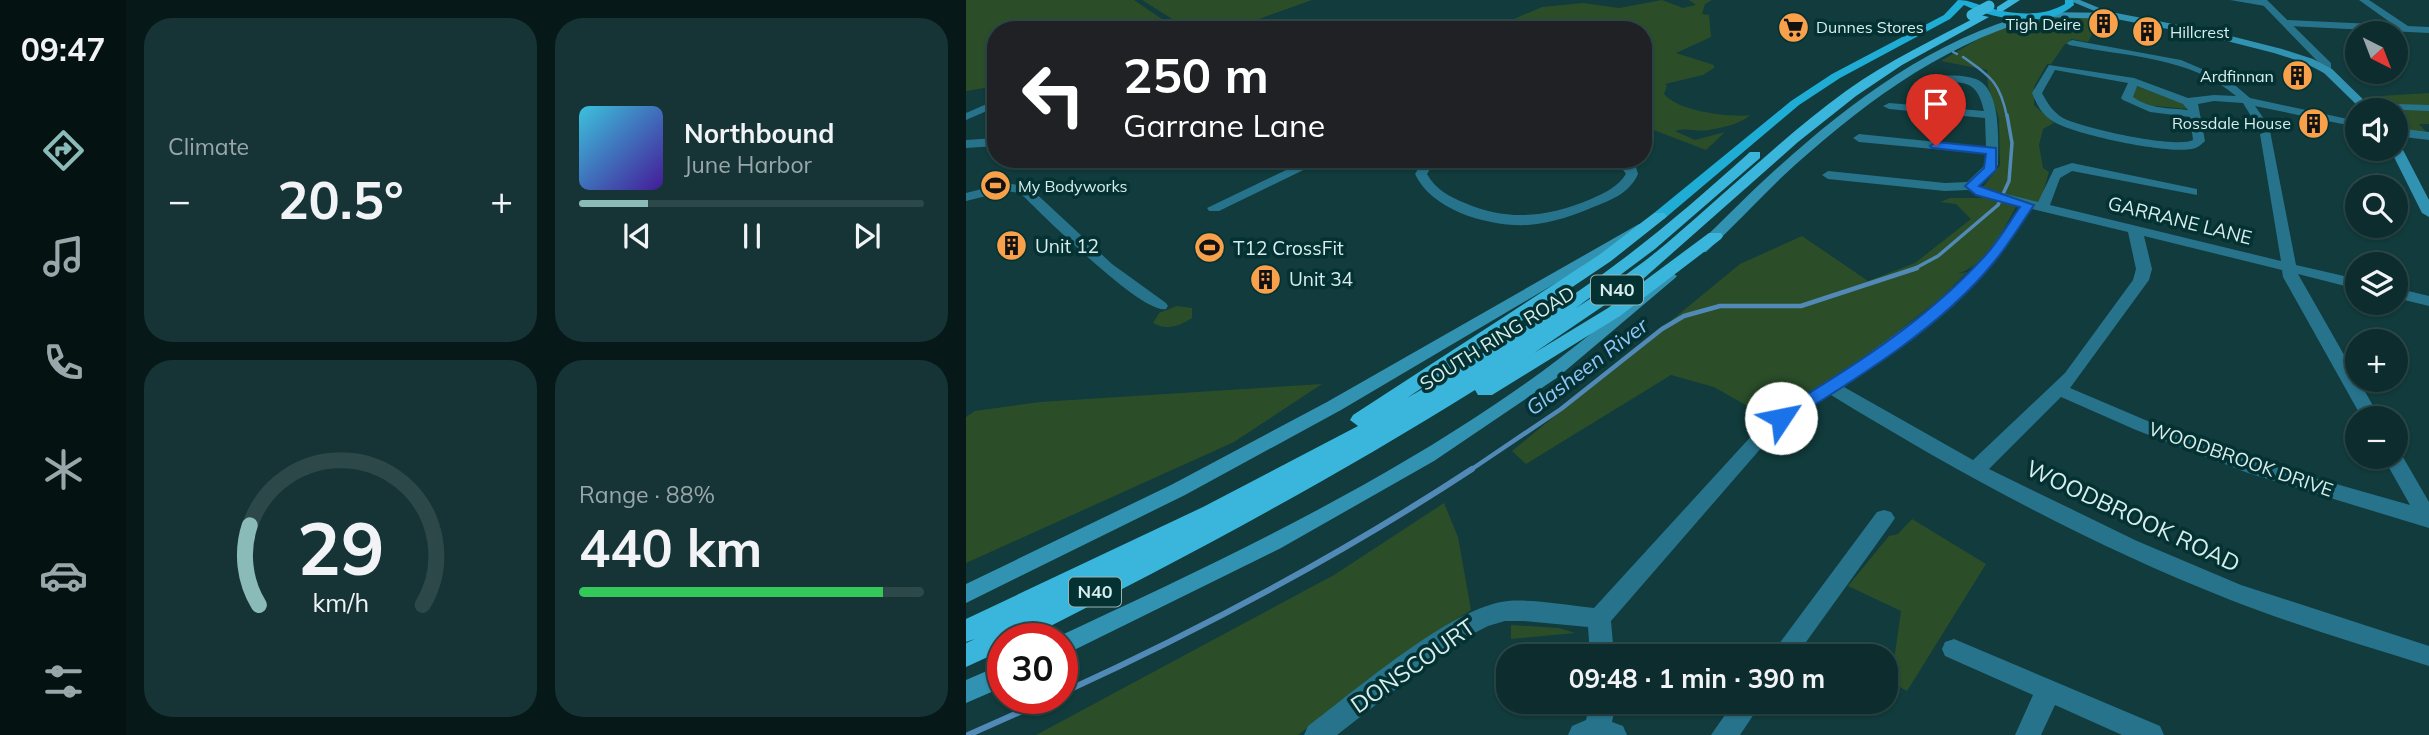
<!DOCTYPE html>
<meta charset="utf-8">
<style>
:root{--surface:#0d2c2d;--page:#163435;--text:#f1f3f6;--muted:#9aa7aa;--line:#2d4849;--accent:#8bbbb9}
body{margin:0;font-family:Mulish,sans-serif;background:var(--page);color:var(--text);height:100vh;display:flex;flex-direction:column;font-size:26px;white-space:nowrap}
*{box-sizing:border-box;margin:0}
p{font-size:23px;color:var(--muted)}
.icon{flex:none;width:38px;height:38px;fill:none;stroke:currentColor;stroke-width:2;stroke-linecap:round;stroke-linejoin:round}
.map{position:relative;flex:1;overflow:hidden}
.sheet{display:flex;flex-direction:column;gap:18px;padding:18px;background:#071819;width:840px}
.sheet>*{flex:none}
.guide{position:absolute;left:21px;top:21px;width:665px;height:147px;border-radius:28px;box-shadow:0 2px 5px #0004,0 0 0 2px var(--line);background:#202124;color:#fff;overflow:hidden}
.needle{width:46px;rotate:138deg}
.controls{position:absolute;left:1379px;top:21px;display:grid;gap:14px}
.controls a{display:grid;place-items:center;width:63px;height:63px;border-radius:50%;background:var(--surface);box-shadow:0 2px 5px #0004,0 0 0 2px var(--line);font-size:35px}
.speed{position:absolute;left:21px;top:623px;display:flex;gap:14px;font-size:35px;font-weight:700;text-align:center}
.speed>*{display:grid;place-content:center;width:91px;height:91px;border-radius:50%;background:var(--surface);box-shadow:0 2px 5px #0004,0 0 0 2px var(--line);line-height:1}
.speed .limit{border:10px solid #d22;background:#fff;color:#111}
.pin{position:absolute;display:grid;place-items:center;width:60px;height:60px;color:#fff;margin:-72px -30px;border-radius:50% 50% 50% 0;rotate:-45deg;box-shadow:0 0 7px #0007}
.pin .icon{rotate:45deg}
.me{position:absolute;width:77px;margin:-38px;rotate:56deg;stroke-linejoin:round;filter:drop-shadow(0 0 5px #0008)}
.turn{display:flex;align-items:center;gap:24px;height:147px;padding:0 21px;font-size:32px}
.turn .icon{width:91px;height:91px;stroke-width:2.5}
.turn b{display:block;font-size:49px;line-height:60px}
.big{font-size:52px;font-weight:700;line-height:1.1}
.sheet .card{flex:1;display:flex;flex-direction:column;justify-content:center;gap:10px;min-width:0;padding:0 24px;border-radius:28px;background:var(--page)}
.sheet .dial{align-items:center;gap:0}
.dial svg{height:182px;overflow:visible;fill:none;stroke:var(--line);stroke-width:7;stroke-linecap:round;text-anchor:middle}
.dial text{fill:var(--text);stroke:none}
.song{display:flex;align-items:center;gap:21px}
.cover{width:84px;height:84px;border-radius:10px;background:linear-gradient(135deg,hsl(190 70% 55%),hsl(260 70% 35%))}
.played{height:7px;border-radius:4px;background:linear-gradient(90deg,var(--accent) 20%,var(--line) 20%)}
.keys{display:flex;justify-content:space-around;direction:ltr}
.heat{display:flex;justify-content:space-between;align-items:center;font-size:38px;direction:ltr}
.charge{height:10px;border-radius:5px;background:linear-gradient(90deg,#34c759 88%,var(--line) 0)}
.sheet .tiles{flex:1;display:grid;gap:18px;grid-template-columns:repeat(2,1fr)}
.trip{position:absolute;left:530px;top:644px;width:402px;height:70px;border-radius:28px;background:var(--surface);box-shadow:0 2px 5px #0004,0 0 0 2px var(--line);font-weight:700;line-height:70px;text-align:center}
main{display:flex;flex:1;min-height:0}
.tab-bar{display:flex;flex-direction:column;width:126px;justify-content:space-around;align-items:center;background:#051212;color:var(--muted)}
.tab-bar .icon{width:49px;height:49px}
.tab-bar .on{color:var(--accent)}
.tab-bar b{font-size:32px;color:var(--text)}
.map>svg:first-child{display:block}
.green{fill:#2b4e29}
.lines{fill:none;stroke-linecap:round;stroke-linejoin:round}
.stream-far3{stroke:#528ab7;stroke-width:2.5}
.stream-far2{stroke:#528ab7;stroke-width:3.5}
.stream-far1{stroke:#528ab7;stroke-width:4.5}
.stream{stroke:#528ab7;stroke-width:6}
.minor{fill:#27738c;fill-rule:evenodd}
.tertiary{fill:#27738c;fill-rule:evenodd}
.secondary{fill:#3292b2;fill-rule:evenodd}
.primary{fill:#1facd5;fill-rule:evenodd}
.trunk{fill:#3ab6dc;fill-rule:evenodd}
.trunk-bridge{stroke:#3ab6dc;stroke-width:11}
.route{fill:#1a73e8;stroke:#114b97;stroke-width:2}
.labels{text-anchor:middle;stroke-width:7;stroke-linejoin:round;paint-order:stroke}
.far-poi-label{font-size:16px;fill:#d8eeee;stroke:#043132;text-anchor:end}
.shield{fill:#043132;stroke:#98b5b6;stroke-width:2}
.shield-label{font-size:18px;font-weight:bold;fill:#d8eeee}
.street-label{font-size:19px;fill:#d8eeee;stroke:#043132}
.poi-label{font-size:19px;fill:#d8eeee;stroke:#043132;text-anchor:start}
.water-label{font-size:21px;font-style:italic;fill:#94c6fb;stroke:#043132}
.near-street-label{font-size:23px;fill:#d8eeee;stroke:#043132}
</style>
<main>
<nav class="tab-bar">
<b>09:47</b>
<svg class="icon on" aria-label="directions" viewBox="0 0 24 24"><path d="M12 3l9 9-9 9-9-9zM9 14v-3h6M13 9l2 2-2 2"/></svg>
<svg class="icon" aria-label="music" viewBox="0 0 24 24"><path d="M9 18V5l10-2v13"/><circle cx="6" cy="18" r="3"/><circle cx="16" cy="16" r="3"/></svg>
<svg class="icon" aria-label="phone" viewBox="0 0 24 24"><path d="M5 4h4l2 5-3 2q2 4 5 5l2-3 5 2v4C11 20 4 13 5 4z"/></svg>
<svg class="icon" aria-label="climate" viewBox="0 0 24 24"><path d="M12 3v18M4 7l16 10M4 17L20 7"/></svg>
<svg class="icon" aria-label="car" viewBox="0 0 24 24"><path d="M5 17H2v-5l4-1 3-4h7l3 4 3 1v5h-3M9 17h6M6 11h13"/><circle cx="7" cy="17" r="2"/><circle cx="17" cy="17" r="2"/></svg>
<svg class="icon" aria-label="filters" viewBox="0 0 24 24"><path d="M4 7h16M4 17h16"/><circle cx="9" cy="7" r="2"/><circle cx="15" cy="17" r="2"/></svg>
</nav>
<section class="sheet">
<div class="tiles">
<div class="card"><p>Climate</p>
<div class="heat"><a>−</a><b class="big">20.5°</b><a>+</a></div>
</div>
<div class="card">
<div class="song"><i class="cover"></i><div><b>Northbound</b><p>June Harbor</p></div></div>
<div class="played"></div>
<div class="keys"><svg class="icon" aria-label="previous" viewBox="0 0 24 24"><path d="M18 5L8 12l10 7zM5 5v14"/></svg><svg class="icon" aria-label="pause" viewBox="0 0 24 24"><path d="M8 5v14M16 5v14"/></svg><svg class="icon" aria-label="next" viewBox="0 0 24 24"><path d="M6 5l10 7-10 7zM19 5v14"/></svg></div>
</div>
<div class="card dial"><svg viewBox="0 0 100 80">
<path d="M14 69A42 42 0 1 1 86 69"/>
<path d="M14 69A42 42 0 0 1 10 34" stroke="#8bbbb9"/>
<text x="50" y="56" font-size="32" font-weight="700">29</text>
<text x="50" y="72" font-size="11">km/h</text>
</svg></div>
<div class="card"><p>Range · 88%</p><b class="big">440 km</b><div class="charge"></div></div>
</div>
</section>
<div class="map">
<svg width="1463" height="735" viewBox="0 0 1463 735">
<rect width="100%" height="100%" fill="#113b3c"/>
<g class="green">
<path d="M0,0H168L212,30H30V86L0,91Z"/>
<path d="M176,0H346L262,30H224Z"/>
<path d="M696,0L717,8L730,5L723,0H746L739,4L736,14L743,15L745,37L710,53L748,65V68L737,75L699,84L701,86L698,94C711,111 764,118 784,115C775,124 755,128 742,130C730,132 721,127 709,131L729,140L759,132L740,150L677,126V30H522L576,7L617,3L653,8Z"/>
<path d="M1094,17H1136L1122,42L1105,39L1103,44H1099L1085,64H1081L1068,87V105L1088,123L1077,129L1073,145L1077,168L1083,172L1076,196L1071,204L1017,187L1034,165L1033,118L1022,86L1021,70L975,61C1021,34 1040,21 1094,17Z"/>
<path d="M1170,86L1221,105L1222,109L1180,105L1166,99Z"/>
<path d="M1463,93V124H1453L1461,133L1430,128V110H1412L1398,97Z"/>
<path d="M984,198H1019L1051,205C1037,230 1021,265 991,274L1001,272L974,299L884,368L811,411L799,416L748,387L705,375L560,464L546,451L774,264L836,236L902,281L949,263L1005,219L990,204L974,202Z"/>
<path d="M211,306L226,308V318C214,326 200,331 187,323L193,313Z"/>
<path d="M356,384L268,442L0,563V417L9,411L74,402Z"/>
<path d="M478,503L492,537L505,610L449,646L332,735H70L368,575Z"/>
<path d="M946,519L1020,564L941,691L925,682L935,611L882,586L923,536L932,534Z"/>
<path d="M545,625L593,628L609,633L545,639Z"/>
</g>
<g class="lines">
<g class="stream-far3">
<path d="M987,52L991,54"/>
<path d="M997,57C1025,77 1034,82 1041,117"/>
</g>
<path class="stream-far2" d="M946,270L972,256L1032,205L1043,181L1046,143L1041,115"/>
<path class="stream-far1" d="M503,471L595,409L696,329L718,316L754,306H835L951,268"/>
<g class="stream">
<path d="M96,693C238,628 375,555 506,469"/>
<path d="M2,735L85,698"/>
</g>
<g class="minor">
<path d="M1264,0H1295L1303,3L1299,6Z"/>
<path d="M1393,0H1403L1442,26L1463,27V33L1322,26L1317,23L1322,20L1428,25Z"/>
<path d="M1106,40L1215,60L1264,81L1284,98L1391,121V127L1289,106L1298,119L1292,122L1288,121L1277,103L1248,101L1232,104L1239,141C1235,145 1231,148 1226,149C1201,154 1110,135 1088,122C1076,115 1071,105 1066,93L1083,65L1168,78L1222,98L1248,95L1270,96C1223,56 1160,57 1103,45L1101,43ZM1089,70L1162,83L1155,98L1157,100L1184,112L1224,117L1227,140C1210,149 1116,128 1097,118C1087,112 1082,104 1076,93ZM1171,86L1217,104L1222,110C1204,108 1183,109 1167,97Z"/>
<path d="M966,75C980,76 996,74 1010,79C1036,89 1032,142 1032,165L1013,185L1020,189L1072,202L1088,169L1106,163L1226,188L1231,189V195L1106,171L1094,178L1084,205L1315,261L1294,134L1304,131L1330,265L1391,279V289L1332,274L1414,418H1396L1317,277L1316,270L1178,236L1186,269L1183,280L1104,388L1184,422L1296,463L1444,505L1417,457H1430V451L1434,452L1463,502V528L1282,473L1170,430L1095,397L1023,469L1171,541L1275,585L1463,646V666C1396,645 1328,625 1262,599C1123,544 992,473 865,395L816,424L645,621L648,656H624L622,627L557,621H539L522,626L489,643L371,735H338L342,726C388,692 486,606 542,601C570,599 600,605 628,608L800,420L876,373L975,300L1018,257L1055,206L1010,195L1002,190L979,191L862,179L856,175L862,171L979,183L1001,182L1020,164V154L893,142L887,138L893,134L1020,147L1019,118L923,109L917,106L923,103L1018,111C1010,73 992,86 962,80L961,78ZM1066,209L1162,232L1170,269L1167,280L1099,373L1007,460L878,387L987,306L1028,263Z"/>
<path d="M30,100V107L0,120V113Z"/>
<path d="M1397,103L1463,105V111L1393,108L1391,106Z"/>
<path d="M1430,128L1463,132V140L1430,136Z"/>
<path d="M30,138V146L0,148V140Z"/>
<path d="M172,159H190L181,164H173Z"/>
<path d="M343,159H360L253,211H243L241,208Z"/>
<path d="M458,159H470L461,174C469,189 484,197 499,203C543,222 582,217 625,199C638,193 652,187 660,174L649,159H663L670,167L672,174C664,192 648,199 630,206C609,215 586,223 562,225C524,227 466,211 449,174Z"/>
<path d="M40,183L63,187L146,264L200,303L202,306L200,309C176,315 75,213 54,193L40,191L0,201V193Z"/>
<path d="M1430,288L1463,296V306L1430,298Z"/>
<path d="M918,510L925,512L929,518L925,524L830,656H804L911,512Z"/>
<path d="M988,639L1194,726L1198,735H1156L1089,705L1075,735H1049L1067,695L979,656L976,649L979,642Z"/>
<path d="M624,702H650L646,722L657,726L661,735H602L606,726L620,720Z"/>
<path d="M768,702H796L774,735H745Z"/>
</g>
<path class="tertiary" d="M1292,0H1301L1365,63V73H1357L1356,66Z"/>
<g class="secondary">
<path d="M1102,0H1114L1138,10L1131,12Z"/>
<path d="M1078,12L1150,13L1249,32L1316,49L1347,59L1366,69L1408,110H1396L1358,73L1339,63L1308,53L1249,38L1150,19L1075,17V13Z"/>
<path d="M1067,13L1072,16L1070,18C972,46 890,109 816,177C790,202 766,228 740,252H730L728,249L730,246C756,222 781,195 808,171C883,103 967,39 1067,13Z"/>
<path d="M1430,144L1436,148L1463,200V217L1456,213L1424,149H1430Z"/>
<path d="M673,224L678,225V231L375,410L219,495L0,603V584L205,485L361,402Z"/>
<path d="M703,271L711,276L708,279L592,377L468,461L315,548L96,656V639H87C239,568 392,497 531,403C590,364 644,319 698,273Z"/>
<path d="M37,664V687L0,703V680Z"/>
</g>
<path class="primary" d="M992,0C1004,0 1012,5 1024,8C1048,15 1077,17 1099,4V0H1107L1108,5C1081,29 1028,20 998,5L984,19L874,78L833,105L698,219H688V213L825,101L866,74L978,15Z"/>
<g class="trunk">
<path d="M1042,0H1054L1037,11H1031V7Z"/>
<path d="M1014,15L1023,17L936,65L890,96L832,142L677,279L568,353L642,308L743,233H755L757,236L755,239L654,316L526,395H512L509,390C362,482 214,560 59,639H37V650L0,667V643L9,639L0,642V619L237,507L392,426L384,420L387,415L633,255L688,213H698L701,216L698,219L645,261L441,398C516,355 591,309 661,256C704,223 744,188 784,152H794V158L689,249L610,308C642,287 673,267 701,243C761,192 817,137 880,91C922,61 969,39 1014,15Z"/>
</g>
<path class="trunk-bridge" d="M1006,15L1023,6"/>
</g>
<path class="route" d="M970,142L1030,148V170L1013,186L1068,205C1055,224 1043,244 1028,262C976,327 890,379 821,422H809L806,418L809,414C883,369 957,323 1016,259C1031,244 1042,224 1054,207L1010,195L999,186L1018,168L1020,154L966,148L964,146Z"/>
<defs>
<symbol id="building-disc" viewBox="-11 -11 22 22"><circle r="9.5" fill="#f8a14a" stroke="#043132"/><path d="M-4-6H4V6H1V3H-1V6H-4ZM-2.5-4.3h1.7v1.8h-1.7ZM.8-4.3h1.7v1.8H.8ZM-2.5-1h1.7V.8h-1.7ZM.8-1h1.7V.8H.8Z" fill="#111"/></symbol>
<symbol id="supermarket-disc" viewBox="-11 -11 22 22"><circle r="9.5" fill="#f8a14a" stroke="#043132"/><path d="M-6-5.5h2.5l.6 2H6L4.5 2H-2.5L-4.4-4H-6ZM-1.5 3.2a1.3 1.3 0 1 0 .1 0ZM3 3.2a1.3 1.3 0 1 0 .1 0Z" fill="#111"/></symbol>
<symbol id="stadium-disc" viewBox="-11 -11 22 22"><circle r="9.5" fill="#f8a14a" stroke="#043132"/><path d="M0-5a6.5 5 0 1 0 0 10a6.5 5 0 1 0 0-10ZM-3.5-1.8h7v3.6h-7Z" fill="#111"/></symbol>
</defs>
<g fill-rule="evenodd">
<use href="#building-disc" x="1120" y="6" width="35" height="35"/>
<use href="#supermarket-disc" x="810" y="10" width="35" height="35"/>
<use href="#building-disc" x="1164" y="14" width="35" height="35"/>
<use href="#building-disc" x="1314" y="58" width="35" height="35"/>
<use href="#building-disc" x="1330" y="106" width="35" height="35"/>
<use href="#stadium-disc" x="12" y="168" width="35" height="35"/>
<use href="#building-disc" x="28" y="228" width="35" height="35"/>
<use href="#stadium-disc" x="226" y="230" width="35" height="35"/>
<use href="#building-disc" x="282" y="262" width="35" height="35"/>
</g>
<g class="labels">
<g class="far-poi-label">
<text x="1115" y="30">Tigh Deire</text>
<text x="850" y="33" text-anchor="start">Dunnes Stores</text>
<text x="1204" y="38" text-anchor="start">Hillcrest</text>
<text x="1308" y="82">Ardfinnan</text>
<text x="1325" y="129">Rossdale House</text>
<text x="52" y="192" text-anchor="start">My Bodyworks</text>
</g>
<g class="shield">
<rect x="625" y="275.5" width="52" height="29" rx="5"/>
<rect x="103" y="577.5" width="52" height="29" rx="5"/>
</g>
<g class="shield-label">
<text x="651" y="296">N40</text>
<text x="129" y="598">N40</text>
</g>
<g class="street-label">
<text transform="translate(1214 220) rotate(14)" y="7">GARRANE LANE</text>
<text transform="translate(531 338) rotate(-32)" y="7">SOUTH RING ROAD</text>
<text transform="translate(1275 459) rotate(19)" y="7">WOODBROOK DRIVE</text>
</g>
<g class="poi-label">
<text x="69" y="253">Unit 12</text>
<text x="267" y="255">T12 CrossFit</text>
<text x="323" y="286">Unit 34</text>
</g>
<g class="water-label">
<text transform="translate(621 367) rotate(-37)" y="7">Glasheen River</text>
</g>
<g class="near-street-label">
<text transform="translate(1167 516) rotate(25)" y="8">WOODBROOK ROAD</text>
<text transform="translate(447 666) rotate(-35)" y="8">DONSCOURT</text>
</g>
</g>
</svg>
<div class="controls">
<a><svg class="needle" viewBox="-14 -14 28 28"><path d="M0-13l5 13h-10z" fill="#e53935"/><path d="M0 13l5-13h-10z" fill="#9aa7aa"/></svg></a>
<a><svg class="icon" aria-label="sound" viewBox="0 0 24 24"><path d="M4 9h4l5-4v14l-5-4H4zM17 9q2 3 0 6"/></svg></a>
<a><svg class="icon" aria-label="search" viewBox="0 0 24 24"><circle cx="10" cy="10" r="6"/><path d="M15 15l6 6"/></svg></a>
<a><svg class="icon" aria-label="layers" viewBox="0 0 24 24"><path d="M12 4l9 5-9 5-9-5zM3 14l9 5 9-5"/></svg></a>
<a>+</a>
<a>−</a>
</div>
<div class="speed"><div class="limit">30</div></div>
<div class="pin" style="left:970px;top:146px;background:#d93025"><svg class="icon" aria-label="arrive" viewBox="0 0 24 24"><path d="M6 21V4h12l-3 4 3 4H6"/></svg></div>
<svg class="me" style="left:815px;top:418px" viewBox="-20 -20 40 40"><circle r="19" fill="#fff"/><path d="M0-13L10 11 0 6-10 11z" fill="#1a73e8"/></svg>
<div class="trip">09:48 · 1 min · 390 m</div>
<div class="guide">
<div class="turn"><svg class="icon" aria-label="left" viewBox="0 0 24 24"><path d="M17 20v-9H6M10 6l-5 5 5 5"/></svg><div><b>250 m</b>Garrane Lane</div></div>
</div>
</div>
</main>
